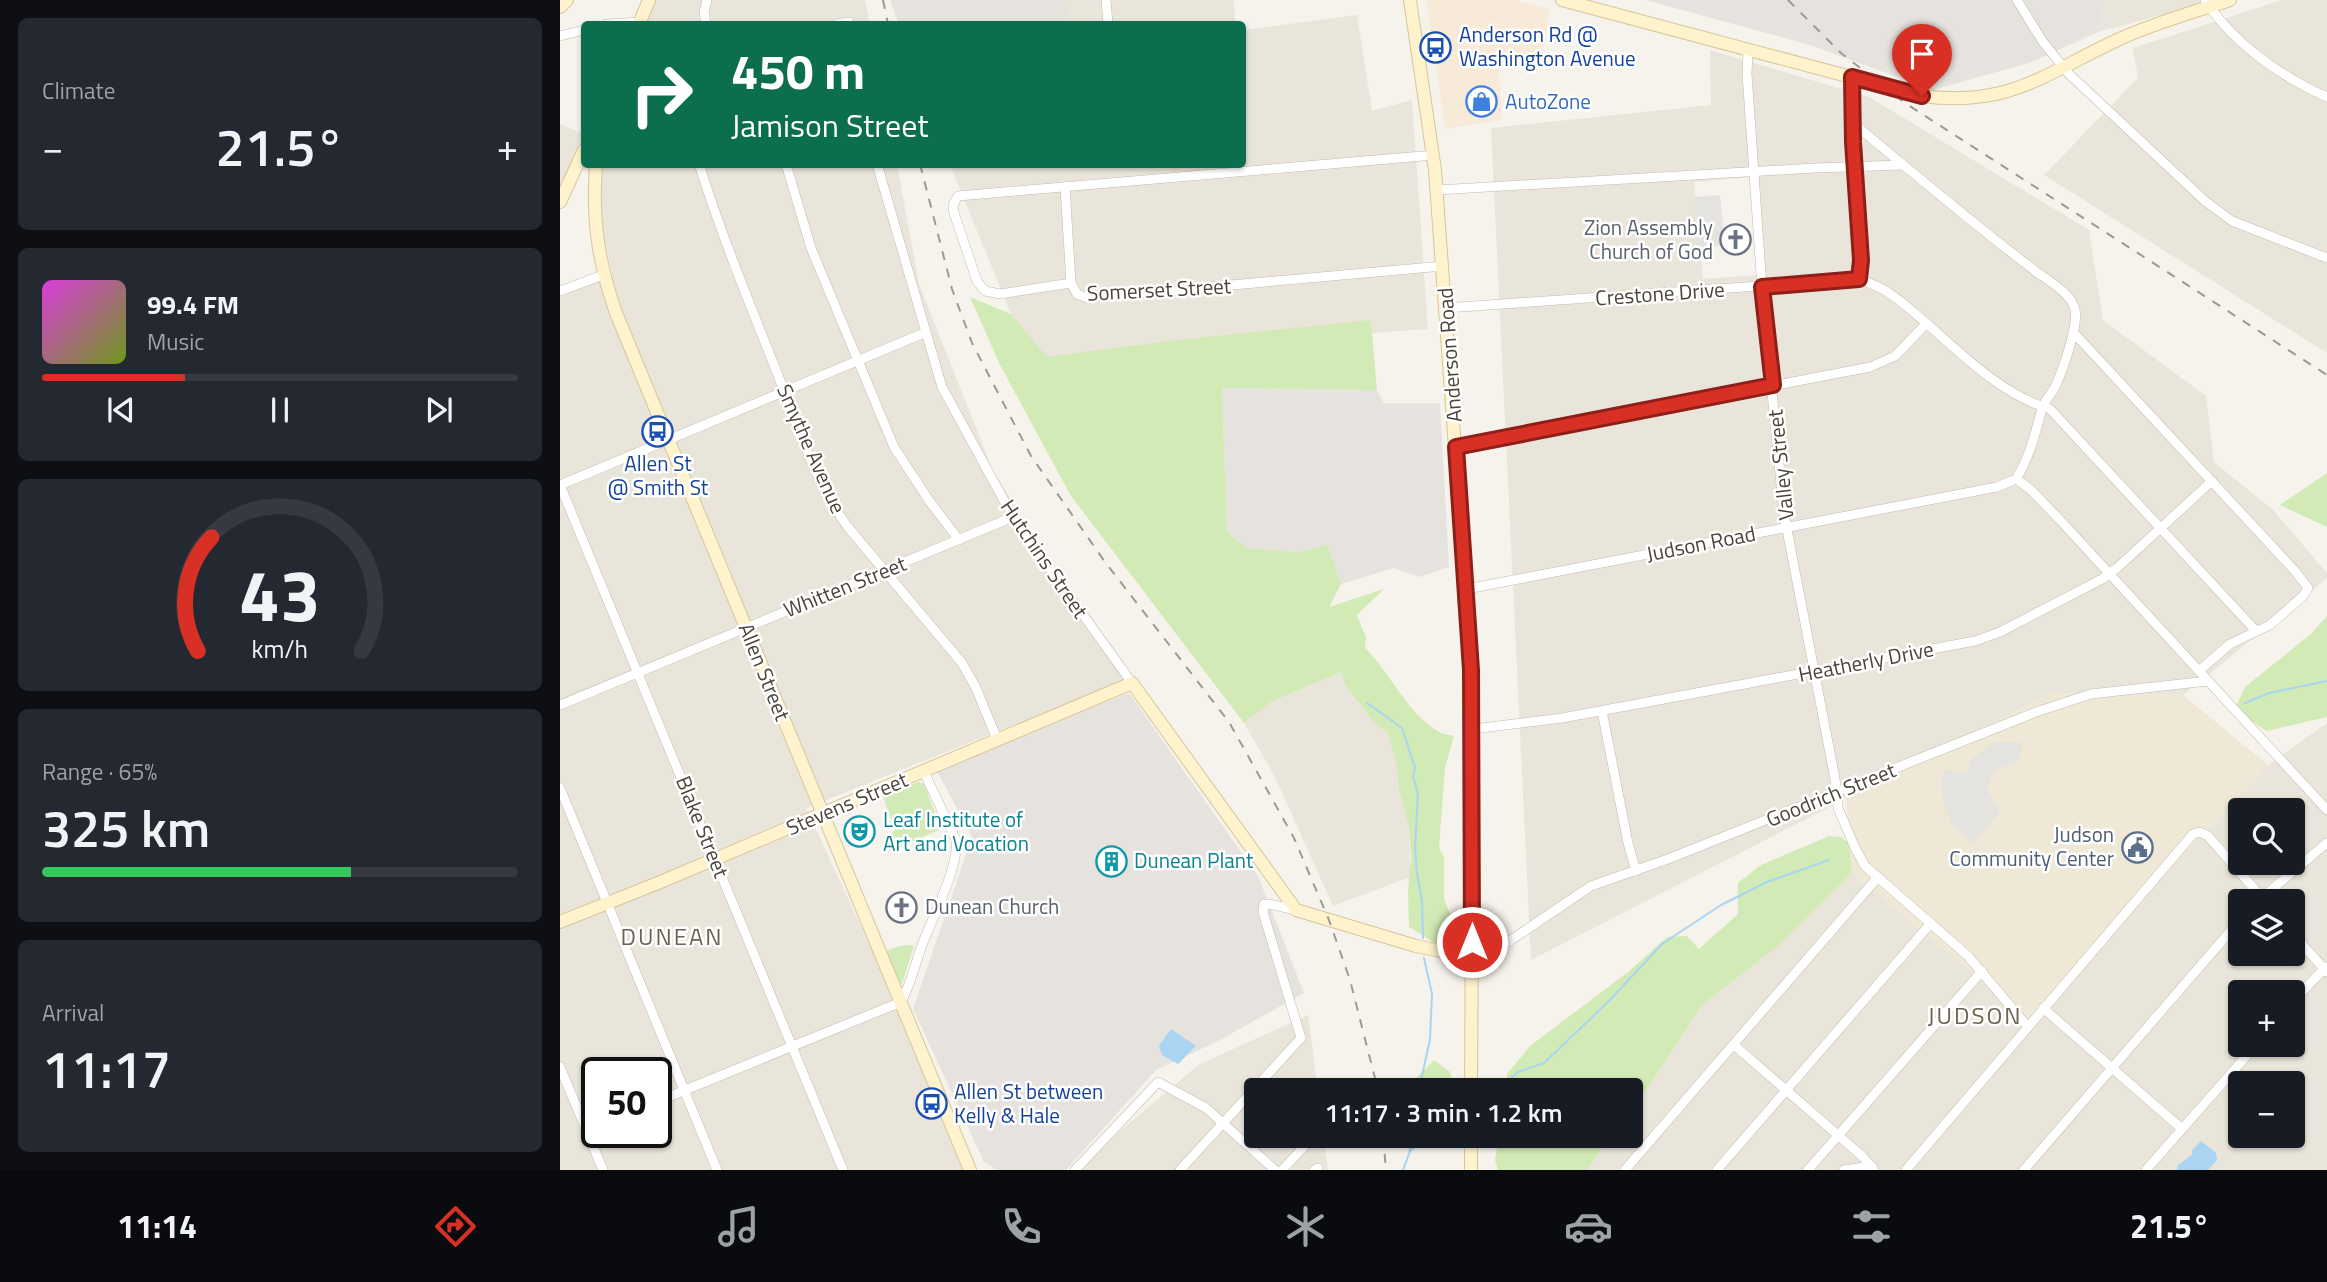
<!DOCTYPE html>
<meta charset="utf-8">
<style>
:root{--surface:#171b24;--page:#242831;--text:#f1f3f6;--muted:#9ea1a6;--line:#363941;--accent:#d93025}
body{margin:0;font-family:"Titillium Web",sans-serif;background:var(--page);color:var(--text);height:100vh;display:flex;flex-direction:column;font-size:26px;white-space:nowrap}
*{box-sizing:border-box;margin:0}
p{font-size:23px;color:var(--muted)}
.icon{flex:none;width:38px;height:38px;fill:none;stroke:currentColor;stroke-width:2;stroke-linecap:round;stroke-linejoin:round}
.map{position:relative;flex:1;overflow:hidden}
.drawer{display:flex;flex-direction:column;gap:18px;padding:18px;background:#0d0f14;width:560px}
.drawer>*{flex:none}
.top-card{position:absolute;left:21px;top:21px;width:665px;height:147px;border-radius:7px;box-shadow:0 2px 5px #0004;background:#0b6e4f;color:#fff;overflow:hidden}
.fabs{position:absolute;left:1668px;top:798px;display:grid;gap:14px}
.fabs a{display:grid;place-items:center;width:77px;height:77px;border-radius:7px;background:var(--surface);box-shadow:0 2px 5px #0004;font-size:35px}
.speed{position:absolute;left:21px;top:1057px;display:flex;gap:14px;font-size:35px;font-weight:700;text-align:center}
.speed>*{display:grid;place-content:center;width:91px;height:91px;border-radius:50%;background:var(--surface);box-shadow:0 2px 5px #0004;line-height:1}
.speed .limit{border:4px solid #111;border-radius:10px;background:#fff;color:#111}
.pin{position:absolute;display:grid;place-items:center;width:60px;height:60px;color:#fff;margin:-72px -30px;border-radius:50% 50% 50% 0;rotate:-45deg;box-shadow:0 0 7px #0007}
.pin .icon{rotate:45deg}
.me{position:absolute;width:77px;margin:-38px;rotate:0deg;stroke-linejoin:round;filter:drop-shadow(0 0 5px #0008)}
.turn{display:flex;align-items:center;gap:24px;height:147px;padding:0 35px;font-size:32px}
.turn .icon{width:91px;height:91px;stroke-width:2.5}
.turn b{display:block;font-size:49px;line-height:60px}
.big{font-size:52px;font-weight:600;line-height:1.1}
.drawer .tile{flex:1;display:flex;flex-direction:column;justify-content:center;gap:10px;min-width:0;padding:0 24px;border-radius:10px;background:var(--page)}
.drawer .dial{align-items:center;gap:0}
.dial svg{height:182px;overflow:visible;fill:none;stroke:var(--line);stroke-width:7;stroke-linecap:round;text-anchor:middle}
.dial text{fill:var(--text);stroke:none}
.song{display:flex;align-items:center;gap:21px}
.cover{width:84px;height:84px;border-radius:10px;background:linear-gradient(135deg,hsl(300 70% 55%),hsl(80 70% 35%))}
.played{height:7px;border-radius:4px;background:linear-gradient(90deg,var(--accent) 30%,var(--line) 30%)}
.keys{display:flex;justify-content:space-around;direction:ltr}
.heat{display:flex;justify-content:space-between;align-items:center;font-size:38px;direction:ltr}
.charge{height:10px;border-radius:5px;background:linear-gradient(90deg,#34c759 65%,var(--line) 0)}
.trip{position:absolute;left:684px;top:1078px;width:399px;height:70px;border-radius:7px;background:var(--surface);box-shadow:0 2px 5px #0004;font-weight:600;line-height:70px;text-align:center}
.tab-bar{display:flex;height:112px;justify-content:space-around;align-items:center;background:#090b0e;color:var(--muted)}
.tab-bar .icon{width:49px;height:49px}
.tab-bar .selected{color:var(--accent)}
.tab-bar b{font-size:32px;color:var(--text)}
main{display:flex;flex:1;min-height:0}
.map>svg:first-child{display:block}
.residential{fill:#eae5da;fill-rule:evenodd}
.commercial{fill:#f7ead8}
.industrial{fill:#e6e2dd}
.education{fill:#efe8d6}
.green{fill:#d2eab5}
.parking{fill:#e5e3e0}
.water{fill:#a9d4f2}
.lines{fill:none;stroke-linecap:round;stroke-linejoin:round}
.stream{stroke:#a9d4f2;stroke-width:2}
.street-casing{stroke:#c2bbae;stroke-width:10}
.secondary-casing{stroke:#d6c79b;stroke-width:14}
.street{stroke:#fff;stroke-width:9}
.secondary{stroke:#fff3cd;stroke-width:12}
.rail{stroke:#9a9a9a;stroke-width:2;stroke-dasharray:9 9;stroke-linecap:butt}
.route-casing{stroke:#8d1f18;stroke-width:18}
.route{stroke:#d93025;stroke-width:12}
.labels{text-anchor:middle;stroke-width:5;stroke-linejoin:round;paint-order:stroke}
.transit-label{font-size:21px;fill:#164399;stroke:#fff;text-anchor:start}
.shop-label{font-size:21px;fill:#366cbe;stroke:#fff;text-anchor:start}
.worship-label{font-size:21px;fill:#5b616d;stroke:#fff;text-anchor:end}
.street-label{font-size:21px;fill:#4b4439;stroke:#fff}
.culture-label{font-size:21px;fill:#0d838f;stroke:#fff;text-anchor:start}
.service-label{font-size:21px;fill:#4e5e75;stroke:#fff;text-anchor:end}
.quarter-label{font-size:24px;letter-spacing:2px;fill:#6e6250;stroke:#fff}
</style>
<main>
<section class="drawer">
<div class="tile"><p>Climate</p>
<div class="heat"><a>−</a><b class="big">21.5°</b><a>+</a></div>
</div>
<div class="tile">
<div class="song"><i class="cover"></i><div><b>99.4 FM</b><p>Music</p></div></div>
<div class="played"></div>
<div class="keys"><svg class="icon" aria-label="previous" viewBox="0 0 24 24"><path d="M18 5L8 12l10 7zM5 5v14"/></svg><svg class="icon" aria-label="pause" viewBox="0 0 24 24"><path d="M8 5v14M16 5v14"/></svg><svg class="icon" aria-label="next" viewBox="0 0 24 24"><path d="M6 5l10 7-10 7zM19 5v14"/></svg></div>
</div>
<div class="tile dial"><svg viewBox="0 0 100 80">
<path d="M14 69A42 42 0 1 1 86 69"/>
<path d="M14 69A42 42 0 0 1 20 19" stroke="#d93025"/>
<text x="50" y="56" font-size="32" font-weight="700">43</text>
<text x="50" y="72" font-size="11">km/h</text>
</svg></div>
<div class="tile"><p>Range · 65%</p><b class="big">325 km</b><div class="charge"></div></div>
<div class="tile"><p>Arrival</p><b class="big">11:17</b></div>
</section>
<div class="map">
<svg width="1767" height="1170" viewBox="0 0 1767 1170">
<rect width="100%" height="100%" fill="#f6f3ec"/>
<g class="residential">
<path d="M96,0H305L310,24H85Z"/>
<path d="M506,0H673L676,24H509Z"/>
<path d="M1545,0H1657L1538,32Z"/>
<path d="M1722,0H1767V353L1484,175L1578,78L1573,48Z"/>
<path d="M797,15L812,111L852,100L868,329L486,357L451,314L390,165L682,164L683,30Z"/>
<path d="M1150,50L1309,97L1529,230L1543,320L1646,396L1654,462L1713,510L1767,573V578L1623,695L1492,693L971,960L931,128L1151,105ZM1191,177L1197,275L1143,279L1134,182Z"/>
<path d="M0,124L24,134L0,188Z"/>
<path d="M42,165H337L359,284L433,471L566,680L246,808L414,1170H0V297L52,275L42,227ZM37,1073H96V1132H37Z"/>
<path d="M781,672L799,704L814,722L828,733L837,767L839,790L849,827L850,877L773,906L714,775L684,723L711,702Z"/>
<path d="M1767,723V1170H1026L1052,1136H1071V1110L1092,1082L1141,1006L1218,946L1292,873L1468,1018L1708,765ZM1680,810H1732V863H1680ZM1680,901H1732V954H1680ZM1680,992H1732V1045H1680ZM1680,1083H1732V1136H1680Z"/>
<path d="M748,1015L758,1090H696V1136H763L768,1170H514L638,1065Z"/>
</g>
<path class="commercial" d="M866,0H955L990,9L981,62L938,56L942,120L885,129Z"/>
<g class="industrial">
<path d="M330,0H506L509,24H339Z"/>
<path d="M1086,0H1545L1538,32L1472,62L1373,90L1250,45Z"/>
<path d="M662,388L817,390L824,403H880L889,567L859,577L834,568L781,584L768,545L737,552L687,548L667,532Z"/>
<path d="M569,693L698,876L744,993L658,1041L596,1070L506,1170H437L424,1162L353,1009L412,837L376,769Z"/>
</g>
<path class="education" d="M1492,693L1623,695L1708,765L1467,1018L1292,873L1286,798Z"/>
<g class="green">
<path d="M410,297L451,314L487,357L617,340L811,320L817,390L662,388L667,532L687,548L737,552L768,545L781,584L769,607L824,589L797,615L806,638L805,648C829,671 850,717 878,731C882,734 889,735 894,736L885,768L879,848L884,857V899L891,916L888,938L880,946L849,927L848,891L851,857L849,827L839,790L837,767L828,733L814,722L787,688L781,672L711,702L684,723L511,496L440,365Z"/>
<path d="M1767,473V527L1720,505Z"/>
<path d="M1767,616V717L1707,731L1674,710L1685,687L1751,634Z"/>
<path d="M358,782L364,784L381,829L334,850L327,836L335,831L323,796Z"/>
<path d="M1269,836L1281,837L1289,843L1292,873L1218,946L1141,1006L1092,1082L1071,1110V1090H948L947,1074L970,1046L1068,972L1107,937L1127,936L1139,949L1178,914V883L1201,865Z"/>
<path d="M354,945L342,984L339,983L326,951L340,946Z"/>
<path d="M874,1060L890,1072L894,1090H848L849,1085Z"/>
<path d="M939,1136H1052L1026,1170H938L935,1160Z"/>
</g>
<g class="parking">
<path d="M1160,195L1165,243L1162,246L1136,248L1135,197Z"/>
<path d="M1450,741L1462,743L1459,761L1438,769L1430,780L1428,791L1439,808V813L1413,844L1393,826L1385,807L1381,785L1384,770L1407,773L1412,759L1423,750L1433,743Z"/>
</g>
<g class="water">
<path d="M611,1029L636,1046L618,1064L602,1055L599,1046Z"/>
<path d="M1641,1141L1656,1153L1657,1160L1648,1170H1617L1618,1165L1632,1155V1150Z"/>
</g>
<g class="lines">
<g class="stream">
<path d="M807,703L842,728L855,768L853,776L858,794L855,848L857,873L862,902L863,938"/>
<path d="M1685,703L1709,693L1767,681"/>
<path d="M859,1090L870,1039L872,994L864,958"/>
<path d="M937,1090L958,1072L984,1063L1047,1003L1102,944L1161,905L1207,882L1269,860"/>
<path d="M845,1136L850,1150"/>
<path d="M843,1170L850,1151L869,1136"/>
</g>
<defs>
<g id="street">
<path d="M546,0L548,24"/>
<path d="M1457,0L1483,42L1509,74L1645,201L1672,221L1767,258"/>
<path d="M1645,0C1673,43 1721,77 1767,97"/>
<path d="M47,24L80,22"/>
<path d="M146,24L144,12L147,0"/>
<path d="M277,24L289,22"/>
<path d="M0,36L24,30"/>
<path d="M1188,50L1187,74L1203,302L1224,514L1275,779L1278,808L1295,848L1305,866L1408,956L1468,1027"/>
<path d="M1292,77L1293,142L1301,260L1299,279"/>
<path d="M1293,123C1353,173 1412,223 1474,270C1487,280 1512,293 1515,310C1519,325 1502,372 1495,387C1491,394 1484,401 1482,409C1475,433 1470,457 1456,479"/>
<path d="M139,164C161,234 189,302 216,370C236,422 254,480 287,526L402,663L416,688L437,739"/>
<path d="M226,164L251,248L334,447L370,502L399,540"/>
<path d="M317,164L382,387L453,517L572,683"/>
<path d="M505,187L511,283"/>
<path d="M877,190L1255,168L1341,165"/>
<path d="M511,283L440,294L425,291L417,281L394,213L393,205L398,196L444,192L874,155"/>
<path d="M511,283L517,294L527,298L883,266"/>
<path d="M0,291L43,275"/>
<path d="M886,308L1299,279C1329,289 1343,303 1366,323C1403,355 1442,395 1490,409L1696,631"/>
<path d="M1513,332L1735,571L1748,588L1743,596L1710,625L1670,644L1640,670"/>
<path d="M896,447L1310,367L1335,356L1367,323"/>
<path d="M1456,479L1470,489L1500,520L1767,810"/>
<path d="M0,485L283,1170"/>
<path d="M0,485L364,333"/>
<path d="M907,589L1437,487L1456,479"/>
<path d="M0,705L453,517"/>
<path d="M1042,711L1068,843L1076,871"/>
<path d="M913,729L1002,718L1415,641L1440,632L1542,579L1557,568L1652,481"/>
<path d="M0,788L157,1170"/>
<path d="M1699,900L1767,843"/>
<path d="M1732,933L1767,972"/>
<path d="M912,957L924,955L951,940L1031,886L1108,859L1476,712L1531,694L1648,681"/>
<path d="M1732,1002L1766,967"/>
<path d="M1483,1008L1622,1129"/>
<path d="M1174,1045L1302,1156L1314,1170"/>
<path d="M0,1067L43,1170"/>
<path d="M96,1102L341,1002C351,984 355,964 362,945C372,919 400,864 396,840L364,772"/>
<path d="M515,1170L598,1082L646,1108L715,1170"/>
<path d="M620,1170L741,1038L703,912L704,904H709L736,910"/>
<path d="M722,1170L754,1136"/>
<path d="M754,1170L758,1168"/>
<path d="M1065,1170L1318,877"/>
<path d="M1157,1170L1371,923"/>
<path d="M1248,1170L1422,971"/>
<path d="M1284,1170L1312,1166"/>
<path d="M1346,1170L1633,834L1640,832L1648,836L1705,901"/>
<path d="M1464,1170L1680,920"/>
<path d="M1586,1170L1696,1045"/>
</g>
<g id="secondary">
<path d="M850,0L875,170L911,670L913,729L911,1090"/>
<path d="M1002,0L1362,96C1452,108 1488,71 1564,37C1598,22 1634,12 1670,0"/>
<path d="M0,7L7,0"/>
<path d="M79,24L89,0"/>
<path d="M36,164C32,220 38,261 56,313L410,1170"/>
<path d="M0,202L24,150"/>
<path d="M0,922L98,883L572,683L736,910L856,946L912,957"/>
<path d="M911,1170V1136"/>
</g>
</defs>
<use href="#street" class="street-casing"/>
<use href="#secondary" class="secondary-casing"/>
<use href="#street" class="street"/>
<use href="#secondary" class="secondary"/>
<g class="rail">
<path d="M323,0L328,24"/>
<path d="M1228,0L1281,53L1345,103L1767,375"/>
<path d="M360,164L392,289L412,343L471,456L545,562L669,722L734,838L769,920L790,980L818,1090"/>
<path d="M823,1136L826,1170"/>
</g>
</g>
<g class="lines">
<defs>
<path id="route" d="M912,942L911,670L896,447L1213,385L1202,287L1299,279L1301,260L1293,142L1292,77L1362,96"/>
</defs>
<use href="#route" class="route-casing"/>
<use href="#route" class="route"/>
</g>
<defs>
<symbol id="bus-ring" viewBox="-11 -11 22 22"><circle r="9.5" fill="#fff" stroke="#1a4fb4" stroke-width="1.5"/><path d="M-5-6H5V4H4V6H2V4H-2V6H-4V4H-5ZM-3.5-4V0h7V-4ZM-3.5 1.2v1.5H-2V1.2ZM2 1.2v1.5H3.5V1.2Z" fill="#1a4fb4"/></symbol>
<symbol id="shop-ring" viewBox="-11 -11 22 22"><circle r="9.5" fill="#fff" stroke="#3f7fe0" stroke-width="1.5"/><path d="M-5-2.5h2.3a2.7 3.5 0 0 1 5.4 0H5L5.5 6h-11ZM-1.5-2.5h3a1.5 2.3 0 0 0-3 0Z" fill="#3f7fe0"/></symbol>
<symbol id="church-ring" viewBox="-11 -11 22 22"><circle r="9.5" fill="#fff" stroke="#6b7280" stroke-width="1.5"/><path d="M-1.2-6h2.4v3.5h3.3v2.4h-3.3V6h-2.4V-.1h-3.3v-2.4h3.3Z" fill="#6b7280"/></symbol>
<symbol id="theatre-ring" viewBox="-11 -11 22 22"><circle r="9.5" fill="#fff" stroke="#0f9aa8" stroke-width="1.5"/><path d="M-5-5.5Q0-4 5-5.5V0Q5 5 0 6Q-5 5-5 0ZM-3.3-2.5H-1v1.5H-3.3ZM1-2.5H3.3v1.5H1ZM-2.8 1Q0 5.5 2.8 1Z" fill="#0f9aa8"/></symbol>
<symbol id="civic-ring" viewBox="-11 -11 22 22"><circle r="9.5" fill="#fff" stroke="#5c6f8a" stroke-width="1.5"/><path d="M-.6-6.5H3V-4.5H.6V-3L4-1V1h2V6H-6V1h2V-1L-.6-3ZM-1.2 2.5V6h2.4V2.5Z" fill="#5c6f8a"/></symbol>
<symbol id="building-ring" viewBox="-11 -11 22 22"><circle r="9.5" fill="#fff" stroke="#0f9aa8" stroke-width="1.5"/><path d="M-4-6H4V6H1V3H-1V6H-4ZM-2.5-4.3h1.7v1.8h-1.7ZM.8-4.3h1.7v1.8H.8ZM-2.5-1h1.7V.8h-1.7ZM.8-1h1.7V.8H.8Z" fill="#0f9aa8"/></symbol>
</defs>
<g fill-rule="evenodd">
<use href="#bus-ring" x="858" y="30" width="35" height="35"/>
<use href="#shop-ring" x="904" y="84" width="35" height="35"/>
<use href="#church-ring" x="1158" y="222" width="35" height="35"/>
<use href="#bus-ring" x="80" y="414" width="35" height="35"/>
<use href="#theatre-ring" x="282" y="814" width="35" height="35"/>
<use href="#civic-ring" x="1560" y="830" width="35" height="35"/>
<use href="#building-ring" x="534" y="844" width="35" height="35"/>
<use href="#church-ring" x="324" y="890" width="35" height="35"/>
<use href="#bus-ring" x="354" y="1086" width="35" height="35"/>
</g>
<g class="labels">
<g class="transit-label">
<text x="899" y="42">Anderson Rd @<tspan x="899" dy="24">Washington Avenue</tspan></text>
<text x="98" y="471" text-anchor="middle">Allen St<tspan x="98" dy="24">@ Smith St</tspan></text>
<text x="394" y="1099">Allen St between<tspan x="394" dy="24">Kelly &amp; Hale</tspan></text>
</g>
<g class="shop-label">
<text x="945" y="109">AutoZone</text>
</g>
<g class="worship-label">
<text x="1153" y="235">Zion Assembly<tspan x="1153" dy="24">Church of God</tspan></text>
<text x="365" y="914" text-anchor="start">Dunean Church</text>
</g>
<g class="street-label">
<text transform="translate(599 290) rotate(-3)" y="7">Somerset Street</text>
<text transform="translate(1100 294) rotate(-4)" y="7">Crestone Drive</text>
<text transform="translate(890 355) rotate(-94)" y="7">Anderson Road</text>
<text transform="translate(251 449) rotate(66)" y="7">Smythe Avenue</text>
<text transform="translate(1221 465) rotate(-96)" y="7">Valley Street</text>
<text transform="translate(1141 544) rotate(-11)" y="7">Judson Road</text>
<text transform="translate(484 559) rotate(56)" y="7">Hutchins Street</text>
<text transform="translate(285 587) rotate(-22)" y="7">Whitten Street</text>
<text transform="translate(1306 662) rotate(-11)" y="7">Heatherly Drive</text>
<text transform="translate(204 672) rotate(68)" y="7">Allen Street</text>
<text transform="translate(1271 795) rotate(-22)" y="7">Goodrich Street</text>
<text transform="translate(287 804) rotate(-23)" y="7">Stevens Street</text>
<text transform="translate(142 827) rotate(68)" y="7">Blake Street</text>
</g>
<g class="culture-label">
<text x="323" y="827">Leaf Institute of<tspan x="323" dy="24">Art and Vocation</tspan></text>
<text x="574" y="868">Dunean Plant</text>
</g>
<g class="service-label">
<text x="1554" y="842">Judson<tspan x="1554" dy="24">Community Center</tspan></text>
</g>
<g class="quarter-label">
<text x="112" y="945">DUNEAN</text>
<text x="1415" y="1024">JUDSON</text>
</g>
</g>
</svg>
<div class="fabs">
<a><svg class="icon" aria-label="search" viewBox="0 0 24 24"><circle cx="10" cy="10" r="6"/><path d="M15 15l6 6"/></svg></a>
<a><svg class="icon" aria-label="layers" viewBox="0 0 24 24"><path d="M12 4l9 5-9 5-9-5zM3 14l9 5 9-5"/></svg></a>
<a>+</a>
<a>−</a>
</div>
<div class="speed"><div class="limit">50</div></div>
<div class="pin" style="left:1362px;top:96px;background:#d93025"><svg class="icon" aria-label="arrive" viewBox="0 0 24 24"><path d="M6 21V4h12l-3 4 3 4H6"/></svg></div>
<svg class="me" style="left:912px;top:942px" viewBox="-20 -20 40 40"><circle r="17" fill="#d93025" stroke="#fff" stroke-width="3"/><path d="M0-11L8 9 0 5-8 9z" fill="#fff"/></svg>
<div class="trip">11:17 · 3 min · 1.2 km</div>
<div class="top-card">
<div class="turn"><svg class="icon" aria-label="right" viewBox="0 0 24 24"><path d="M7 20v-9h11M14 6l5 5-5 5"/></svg><div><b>450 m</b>Jamison Street</div></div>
</div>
</div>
</main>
<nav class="tab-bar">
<b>11:14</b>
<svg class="icon selected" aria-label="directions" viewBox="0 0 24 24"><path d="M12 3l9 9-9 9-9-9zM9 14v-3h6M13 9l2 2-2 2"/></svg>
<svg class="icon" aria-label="music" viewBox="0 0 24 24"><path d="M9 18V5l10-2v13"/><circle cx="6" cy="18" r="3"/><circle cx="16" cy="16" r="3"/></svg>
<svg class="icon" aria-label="phone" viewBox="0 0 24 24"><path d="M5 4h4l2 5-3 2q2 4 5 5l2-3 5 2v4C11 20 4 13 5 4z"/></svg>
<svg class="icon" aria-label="climate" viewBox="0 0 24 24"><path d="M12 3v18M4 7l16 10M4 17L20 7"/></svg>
<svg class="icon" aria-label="car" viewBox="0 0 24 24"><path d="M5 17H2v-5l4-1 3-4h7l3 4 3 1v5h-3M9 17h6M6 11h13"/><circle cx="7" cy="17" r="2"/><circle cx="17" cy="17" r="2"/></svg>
<svg class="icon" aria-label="filters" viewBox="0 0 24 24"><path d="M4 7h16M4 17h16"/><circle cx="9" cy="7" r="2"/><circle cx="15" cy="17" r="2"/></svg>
<b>21.5°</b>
</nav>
